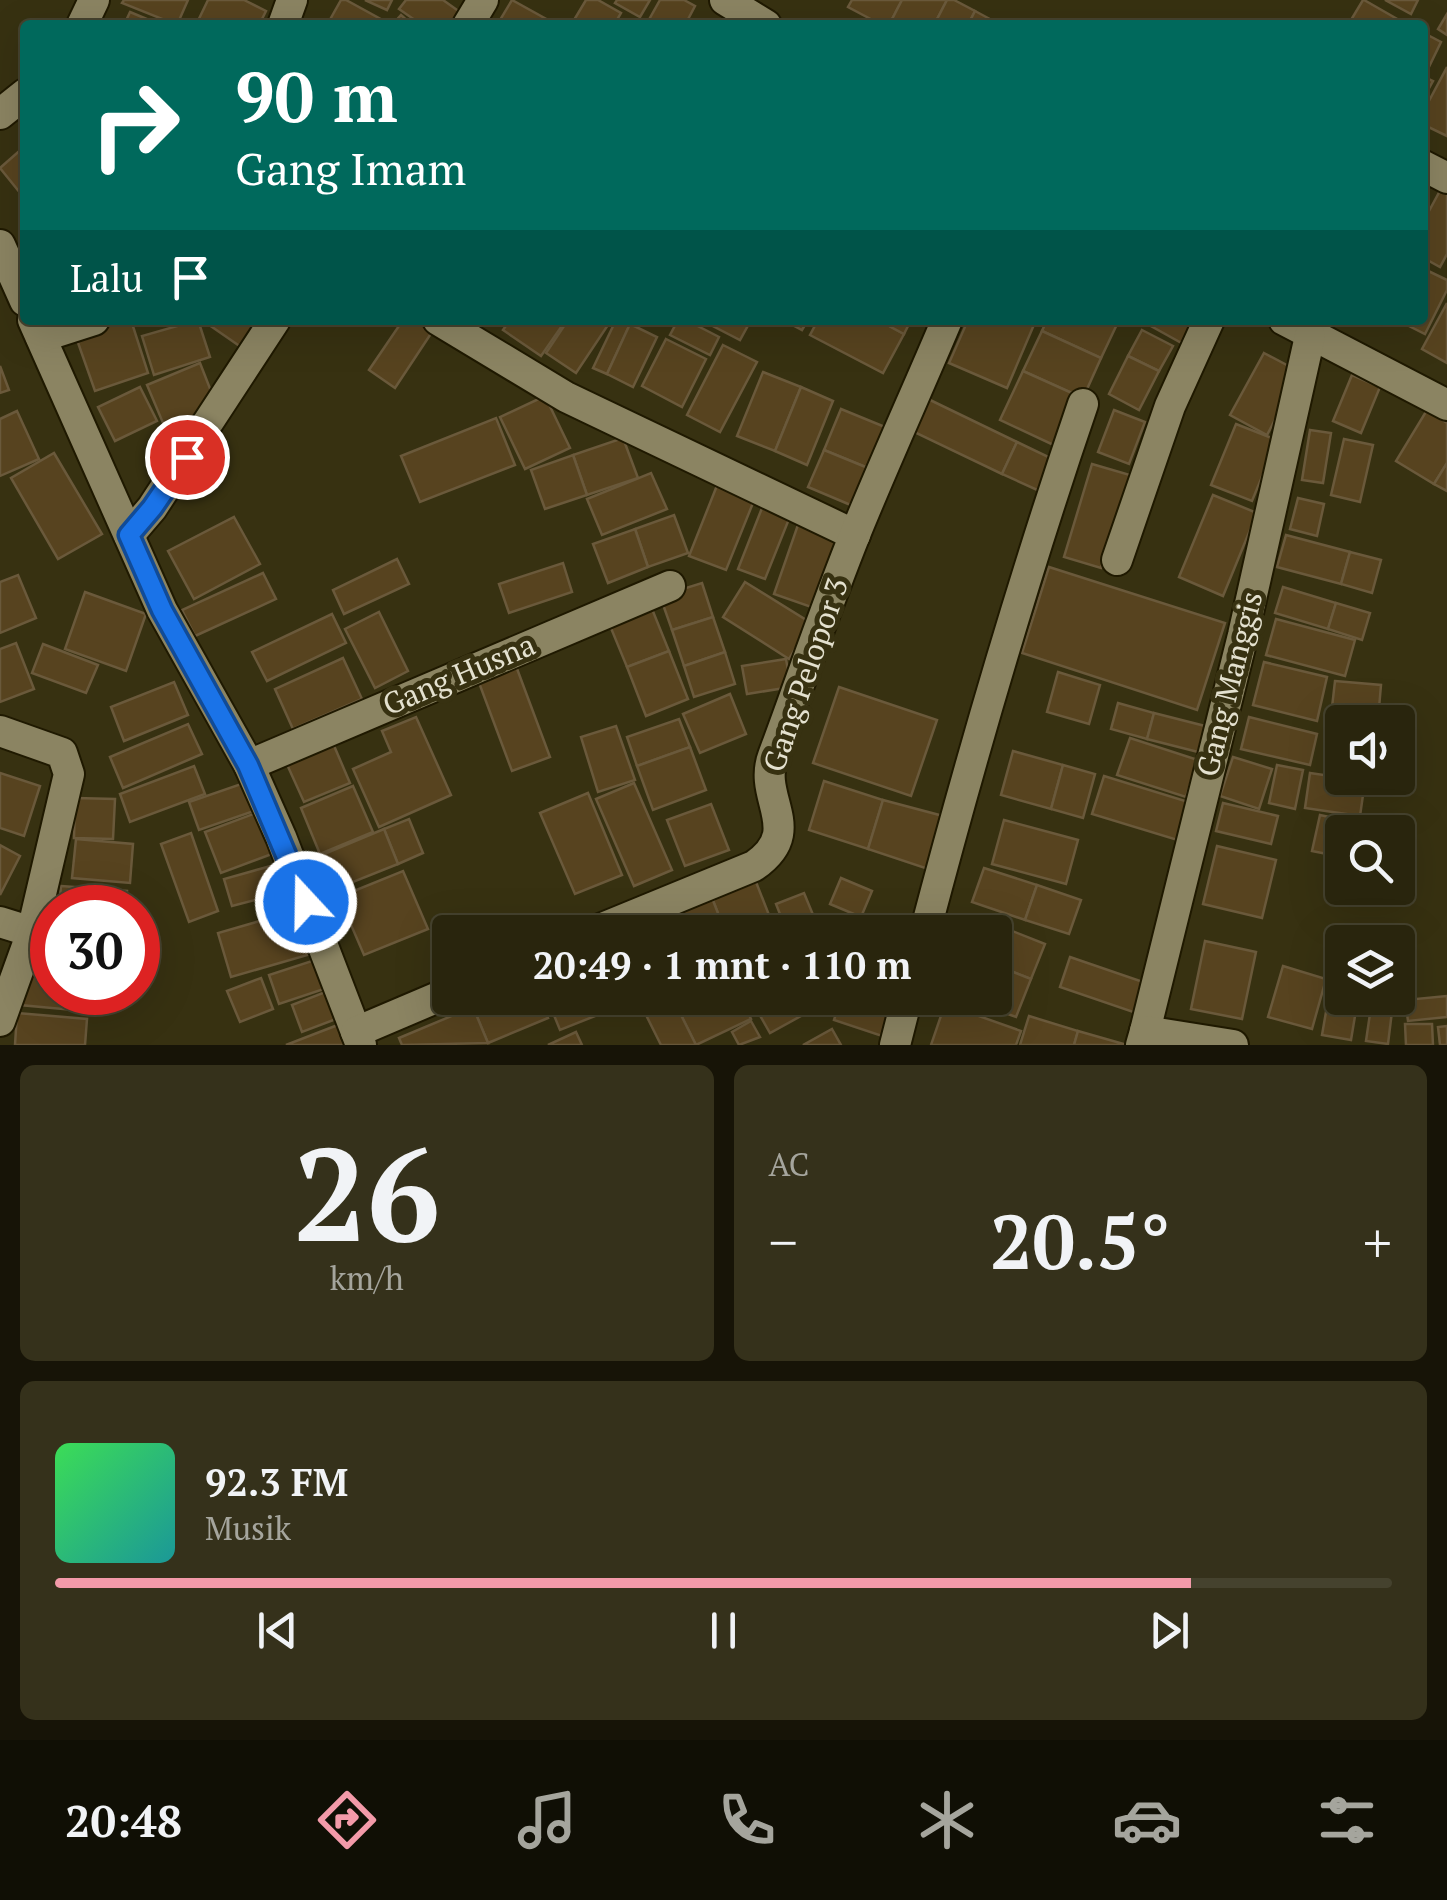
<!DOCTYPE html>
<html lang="id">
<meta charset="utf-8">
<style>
:root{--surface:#29250d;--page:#35311b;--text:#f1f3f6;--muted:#a5a59d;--line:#45422e;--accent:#f39aa9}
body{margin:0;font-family:"PT Serif",serif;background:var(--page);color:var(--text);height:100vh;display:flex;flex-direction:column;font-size:38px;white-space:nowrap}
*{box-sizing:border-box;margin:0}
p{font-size:32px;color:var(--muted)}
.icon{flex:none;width:55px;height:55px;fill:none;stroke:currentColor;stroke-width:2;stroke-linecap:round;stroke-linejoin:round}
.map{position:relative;height:1045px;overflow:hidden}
.drawer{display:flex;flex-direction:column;gap:20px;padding:20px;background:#171407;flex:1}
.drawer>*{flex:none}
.hud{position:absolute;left:20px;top:20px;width:1408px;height:305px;border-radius:10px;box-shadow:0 10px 40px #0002,0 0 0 2px var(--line);background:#00695c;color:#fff;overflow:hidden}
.buttons{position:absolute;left:1325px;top:705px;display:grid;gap:20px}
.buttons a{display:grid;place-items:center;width:90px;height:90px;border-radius:10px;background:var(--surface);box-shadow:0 10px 40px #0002,0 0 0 2px var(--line);font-size:50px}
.speed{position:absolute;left:30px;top:885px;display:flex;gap:20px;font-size:50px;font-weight:700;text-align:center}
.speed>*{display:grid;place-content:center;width:130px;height:130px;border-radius:50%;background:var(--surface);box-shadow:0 10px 40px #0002,0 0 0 2px var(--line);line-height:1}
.speed .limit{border:15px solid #d22;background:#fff;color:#111}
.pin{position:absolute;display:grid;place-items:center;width:85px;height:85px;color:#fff;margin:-42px;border:5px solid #fff;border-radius:50%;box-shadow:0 2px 10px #0007}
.me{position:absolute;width:110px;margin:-55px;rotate:339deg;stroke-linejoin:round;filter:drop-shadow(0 0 8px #0008)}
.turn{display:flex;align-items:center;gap:35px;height:210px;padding:0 50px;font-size:45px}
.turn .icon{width:130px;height:130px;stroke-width:2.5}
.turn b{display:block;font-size:70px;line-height:85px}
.then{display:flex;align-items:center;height:95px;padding:0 50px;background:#0003;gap:20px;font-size:38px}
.big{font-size:75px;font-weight:700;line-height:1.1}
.drawer .widget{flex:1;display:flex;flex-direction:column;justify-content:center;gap:15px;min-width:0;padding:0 35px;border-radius:15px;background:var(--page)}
.drawer .dial{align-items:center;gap:0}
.dial b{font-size:130px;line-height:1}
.song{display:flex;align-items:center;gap:30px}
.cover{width:120px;height:120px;border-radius:15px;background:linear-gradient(135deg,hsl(130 70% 55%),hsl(180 70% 35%))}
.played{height:10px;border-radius:5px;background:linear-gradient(90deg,var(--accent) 85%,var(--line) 85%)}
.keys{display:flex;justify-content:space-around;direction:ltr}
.heat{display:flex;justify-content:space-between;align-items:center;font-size:55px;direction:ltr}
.drawer .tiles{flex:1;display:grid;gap:20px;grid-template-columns:1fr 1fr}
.widget:last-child{grid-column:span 2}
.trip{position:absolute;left:432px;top:915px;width:580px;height:100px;border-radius:10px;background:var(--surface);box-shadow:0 10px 40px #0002,0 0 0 2px var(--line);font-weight:700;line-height:100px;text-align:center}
.tab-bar{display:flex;height:160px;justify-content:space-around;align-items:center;background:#100f05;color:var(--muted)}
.tab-bar .icon{width:70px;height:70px}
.tab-bar .active{color:var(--accent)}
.tab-bar b{font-size:45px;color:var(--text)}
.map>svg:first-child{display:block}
.building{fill:#57431f;stroke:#6a593b;stroke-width:2.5}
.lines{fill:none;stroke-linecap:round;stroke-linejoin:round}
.minor-casing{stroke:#1f1900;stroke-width:34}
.minor{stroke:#8b8462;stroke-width:30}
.route-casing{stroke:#114b97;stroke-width:25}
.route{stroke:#1a73e8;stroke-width:18}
.labels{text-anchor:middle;stroke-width:10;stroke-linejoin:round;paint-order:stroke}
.street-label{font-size:30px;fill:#e4e1cf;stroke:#373111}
</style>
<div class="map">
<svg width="1447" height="1045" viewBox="0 0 1447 1045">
<rect width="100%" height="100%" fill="#373111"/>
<g class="building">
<path d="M124,0H188L177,25L122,3Z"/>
<path d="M208,0H244L266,11L259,25H196Z"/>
<path d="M341,0H346L386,22L384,25H327Z"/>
<path d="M365,0H392L387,10Z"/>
<path d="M406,0H443L467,17L462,25H422L399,9Z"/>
<path d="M512,0L548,20L545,25H497Z"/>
<path d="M586,0H598L621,13L614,25H571Z"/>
<path d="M617,0H650L640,17L615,3Z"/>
<path d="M660,0H684L695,6L685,25H646Z"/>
<path d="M852,0H902L889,25H882L848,7Z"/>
<path d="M902,0H947L934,25H889Z"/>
<path d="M947,0H954L975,11L968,25H934Z"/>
<path d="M1363,0H1364L1406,24L1348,25Z"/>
<path d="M1385,0H1418L1411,14Z"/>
<path d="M975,11L1001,25H968Z"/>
<path d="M130,12L161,25H124Z"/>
<path d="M1447,14V35L1438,29Z"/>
<path d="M401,15L412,25H392Z"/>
<path d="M1422,32L1441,42L1427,71L1422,68Z"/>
<path d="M1447,67V136L1422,124V114Z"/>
<path d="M1422,76L1433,81L1422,101Z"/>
<path d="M25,146V199L0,168Z"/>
<path d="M1442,187L1447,190V254L1440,267L1422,257V224Z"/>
<path d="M1422,268L1447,280V290L1425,334L1397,320H1422Z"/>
<path d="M1447,303V363L1422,349Z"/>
<path d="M126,320H131L148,373L95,391L76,337Z"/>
<path d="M198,320L210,357L154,375L142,336Z"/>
<path d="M202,320H260L241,347Z"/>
<path d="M403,320H421L434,329L395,388L369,370Z"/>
<path d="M510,320H566L541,356L503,330Z"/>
<path d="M568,320H600L608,325L576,373L546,353Z"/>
<path d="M616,320L630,324L607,374L593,368Z"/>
<path d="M678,320H686L719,337L710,355L670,335Z"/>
<path d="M701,320H751L740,340Z"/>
<path d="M783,320H808L802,330Z"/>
<path d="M818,320H878L904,334L883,373L810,335Z"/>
<path d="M878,320H911L904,334Z"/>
<path d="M968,320H1036L1007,388L949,363Z"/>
<path d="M1047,320H1119L1101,358L1042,331Z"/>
<path d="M1151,320H1202L1187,346L1149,325Z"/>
<path d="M630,324L657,337L633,387L607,374Z"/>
<path d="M1142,330L1173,346L1159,371L1128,356Z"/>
<path d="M1042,331L1101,358L1083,398L1023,371Z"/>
<path d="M666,339L706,359L682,407L642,386Z"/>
<path d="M723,345L757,362L720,432L687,415Z"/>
<path d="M1264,353L1300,372L1267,435L1230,415Z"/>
<path d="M1128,356L1159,371L1139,410L1109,394Z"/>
<path d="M200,363L218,409L166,430L147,385Z"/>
<path d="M0,366L9,390L0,393Z"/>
<path d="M1023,371L1083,398L1060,448L1000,420Z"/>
<path d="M763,372L801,387L775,451L737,436Z"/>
<path d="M1352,375L1380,387L1361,433L1333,421Z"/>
<path d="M140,387L157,421L115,441L98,407Z"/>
<path d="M801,387L833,401L807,465L775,451Z"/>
<path d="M545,396L570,448L525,469L500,417Z"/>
<path d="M928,399L1017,442L1002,474L912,431Z"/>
<path d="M841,409L885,427L868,468L824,450Z"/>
<path d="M1114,410L1145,422L1129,464L1098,452Z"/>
<path d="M1427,410L1447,423V463L1434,484L1396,461Z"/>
<path d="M17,411L39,459L0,476V419Z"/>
<path d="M496,418L515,465L420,502L401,456Z"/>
<path d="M1236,424L1277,440L1252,501L1211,485Z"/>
<path d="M1310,430L1331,433L1323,483L1302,480Z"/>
<path d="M623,438L638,478L587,495L573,455Z"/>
<path d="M1344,439L1373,445L1360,502L1331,495Z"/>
<path d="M1017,442L1059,462L1044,493L1002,474Z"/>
<path d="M824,450L868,468L853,506L808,487Z"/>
<path d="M54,453L102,534L58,559L11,478Z"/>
<path d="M573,455L587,495L545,509L531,470Z"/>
<path d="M1447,463V491L1434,484Z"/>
<path d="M1092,464L1130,475L1101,568L1064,557Z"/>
<path d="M651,473L667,509L602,535L587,499Z"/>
<path d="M720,478L757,493L726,570L689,556Z"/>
<path d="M1213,495L1257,513L1223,596L1179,577Z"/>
<path d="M1298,498L1324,504L1317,536L1290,529Z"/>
<path d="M762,508L789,519L765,579L738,569Z"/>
<path d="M674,515L688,553L648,567L635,529Z"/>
<path d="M234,517L260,564L194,599L168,551Z"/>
<path d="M800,519L839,533L814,608L774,594Z"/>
<path d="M635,529L648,567L608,583L593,544Z"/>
<path d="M1286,535L1350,552L1341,584L1277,567Z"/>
<path d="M1350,552L1381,560L1372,593L1341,584Z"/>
<path d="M397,559L409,584L344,614L333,590Z"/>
<path d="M563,563L572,592L509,613L499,584Z"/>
<path d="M1049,567L1225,623L1197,710L1022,653Z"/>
<path d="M263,573L276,599L195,636L182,610Z"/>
<path d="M18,575L36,618L0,633V582Z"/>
<path d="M745,582L811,623L789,659L723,617Z"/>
<path d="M702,583L713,617L672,630L660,596Z"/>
<path d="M1283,587L1336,603L1328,629L1275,613Z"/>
<path d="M85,592L146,614L126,671L65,649Z"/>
<path d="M648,599L669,651L627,667L606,616Z"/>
<path d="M1336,603L1370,613L1362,640L1328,629Z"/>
<path d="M379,612L408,671L375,688L345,629Z"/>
<path d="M332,614L346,643L267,681L252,652Z"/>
<path d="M713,617L725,652L684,666L672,630Z"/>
<path d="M1276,619L1355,640L1345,676L1266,655Z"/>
<path d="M16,643L34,689L0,702V649Z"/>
<path d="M43,644L98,665L86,693L32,673Z"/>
<path d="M669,651L688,699L646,716L627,667Z"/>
<path d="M725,652L735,684L694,697L684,666Z"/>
<path d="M343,658L362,699L293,729L275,689Z"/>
<path d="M786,659L791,687L747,694L742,666Z"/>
<path d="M1264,662L1327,677L1317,721L1253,705Z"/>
<path d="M516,666L550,757L512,771L478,680Z"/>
<path d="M1058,672L1100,685L1089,724L1047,712Z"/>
<path d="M1335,681L1381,685L1378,720L1331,716Z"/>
<path d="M174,682L188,715L124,741L111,707Z"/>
<path d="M839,687L937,720L911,796L813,763Z"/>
<path d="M730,694L746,734L700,753L683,714Z"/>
<path d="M1118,703L1154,713L1147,739L1111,729Z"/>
<path d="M1154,713L1205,726L1198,752L1147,739Z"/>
<path d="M416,717L451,795L379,827L353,769L391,752L382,731Z"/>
<path d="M1249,717L1317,734L1310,765L1241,749Z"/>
<path d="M679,719L690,747L637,766L627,737Z"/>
<path d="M1330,723L1342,724V771L1326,769Z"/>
<path d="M188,724L202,754L123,788L110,757Z"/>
<path d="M616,726L635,780L598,792L581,737Z"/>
<path d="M1130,738L1198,760L1186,797L1117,775Z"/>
<path d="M332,741L350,783L304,802L285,760Z"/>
<path d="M690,747L706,790L653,810L637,766Z"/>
<path d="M1013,751L1063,765L1051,809L1001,795Z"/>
<path d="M1233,757L1272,769L1259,809L1220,796Z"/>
<path d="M1063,765L1095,774L1083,818L1051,809Z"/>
<path d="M1277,765L1303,770L1295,809L1269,803Z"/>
<path d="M194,766L205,794L130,822L120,794Z"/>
<path d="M0,773L40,786L24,836L0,828Z"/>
<path d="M1310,773L1365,781L1360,816L1305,808Z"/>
<path d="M1104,776L1195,804L1184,842L1092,814Z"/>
<path d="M824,781L883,800L868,849L809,830Z"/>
<path d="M244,783L254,811L199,830L189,802Z"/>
<path d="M634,783L672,870L634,886L596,799Z"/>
<path d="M353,786L373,832L320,854L301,808Z"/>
<path d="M588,793L622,875L575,894L540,813Z"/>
<path d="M75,798L115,799L113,839L74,838Z"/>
<path d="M883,800L943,816L928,869L868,849Z"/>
<path d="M1223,803L1278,816L1271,844L1216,831Z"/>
<path d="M711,804L729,850L685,866L667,820Z"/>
<path d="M264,810L280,851L221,873L205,832Z"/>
<path d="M1320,815L1380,828L1379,832H1342V857L1312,851Z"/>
<path d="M409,819L423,853L398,864L384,829Z"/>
<path d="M1004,820L1078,840L1066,884L992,864Z"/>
<path d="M384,829L398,864L338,888L324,854Z"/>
<path d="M191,833L218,911L189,922L161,844Z"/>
<path d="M76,839L133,844L130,883L72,878Z"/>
<path d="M0,845L20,856L0,895Z"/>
<path d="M1217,846L1276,860L1262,918L1203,904Z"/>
<path d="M285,862L293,890L232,906L224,879Z"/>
<path d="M984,868L1037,885L1025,920L972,902Z"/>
<path d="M403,871L428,929L364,955L339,897Z"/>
<path d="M841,878L872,891L861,917L830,904Z"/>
<path d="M756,882L769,915L725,931L712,898Z"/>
<path d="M1037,885L1081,900L1069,934L1025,920Z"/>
<path d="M61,886L127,891L126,908H59Z"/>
<path d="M804,893L816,922L787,932L776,904Z"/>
<path d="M712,898L725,931L678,932L671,913Z"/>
<path d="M298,910L311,954L231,977L218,933Z"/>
<path d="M671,913L678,932H640L637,926Z"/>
<path d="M38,915L52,916V956L34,953Z"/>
<path d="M977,917L1045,944L1031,979L995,965V932H971Z"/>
<path d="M1205,941L1256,952L1242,1019L1191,1009Z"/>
<path d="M1070,957L1149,984L1139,1014L1060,987Z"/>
<path d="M321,958L330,987L279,1004L269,975Z"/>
<path d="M1335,960L1342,961V998H1358L1351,1040L1322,1035Z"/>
<path d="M23,965L52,967V992H97L95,1012L20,1005Z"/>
<path d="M995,965L1031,979L1016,1017L964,998H995Z"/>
<path d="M1283,966L1326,979L1312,1029L1268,1017Z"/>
<path d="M261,978L273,1009L240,1022L227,991Z"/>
<path d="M333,989L344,1016L302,1032L292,1005Z"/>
<path d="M1447,996V1017L1408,1021L1405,1000Z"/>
<path d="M497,998H539L548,1018L488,1043L473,1007Z"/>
<path d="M547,998H588L595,1016L560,1030Z"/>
<path d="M598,998H635L604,1011Z"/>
<path d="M681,998H741L751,1019L696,1045L674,1001Z"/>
<path d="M783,998H816L821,1005L770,1033L758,1012Z"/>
<path d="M841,998H894L882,1036L834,1020Z"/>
<path d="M1372,1000L1393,1003L1388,1044L1366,1041Z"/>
<path d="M674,1001L696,1045H661L646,1015Z"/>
<path d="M945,1004L1021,1031L1016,1045H931Z"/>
<path d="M473,1007L488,1043L402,1045L399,1038Z"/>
<path d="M17,1013L87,1019L85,1045H15Z"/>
<path d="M1029,1016L1078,1031L1074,1045H1020Z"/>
<path d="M751,1021L760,1037L739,1045L732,1032Z"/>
<path d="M343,1023L351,1045H286Z"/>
<path d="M1405,1024H1432L1433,1045H1406Z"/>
<path d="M1447,1026V1045H1440L1438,1027Z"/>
<path d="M832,1029L841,1045H803Z"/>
<path d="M1078,1031L1127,1045H1074Z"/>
<path d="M576,1032L582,1045H548Z"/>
</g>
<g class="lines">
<defs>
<g id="minor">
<path d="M725,0L766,25"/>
<path d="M82,25L94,0"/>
<path d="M283,25L292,0"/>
<path d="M468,25L483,0"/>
<path d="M0,114L25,94"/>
<path d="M1422,165L1447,178"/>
<path d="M0,245L25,301"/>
<path d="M33,320L162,610L249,765L281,837L361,1045"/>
<path d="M438,320L566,397L855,535"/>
<path d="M1284,320L1447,405"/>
<path d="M41,337L94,320"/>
<path d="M129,535L152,508L275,320"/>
<path d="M1117,560L1170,406L1209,320"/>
<path d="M0,731L62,753L69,774L32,932L0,922"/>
<path d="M249,765L670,586"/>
<path d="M593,932L754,866C806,830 757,799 773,756C801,681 826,606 856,532C885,461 917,391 947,320"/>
<path d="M925,932C972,754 1023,579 1083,404"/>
<path d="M0,1021L32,932"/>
<path d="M1145,1031L1243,635L1310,336"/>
<path d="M356,1032L450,992"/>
<path d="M895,1045L907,998"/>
<path d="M1141,1045L1145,1031L1233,1045"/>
</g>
</defs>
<use href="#minor" class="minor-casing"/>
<use href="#minor" class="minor"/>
</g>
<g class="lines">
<defs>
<path id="route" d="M187,457L152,508L129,535L162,610L248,765L306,902"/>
</defs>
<use href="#route" class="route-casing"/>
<use href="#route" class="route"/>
</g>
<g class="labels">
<g class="street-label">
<text transform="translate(459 675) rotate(-23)" y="10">Gang Husna</text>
<text transform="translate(806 675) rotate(-71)" y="10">Gang Pelopor 3</text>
<text transform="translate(1230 684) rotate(-76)" y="10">Gang Manggis</text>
</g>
</g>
</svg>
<div class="buttons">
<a><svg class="icon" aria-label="sound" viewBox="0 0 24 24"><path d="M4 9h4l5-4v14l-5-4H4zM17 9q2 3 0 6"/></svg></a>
<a><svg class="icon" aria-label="search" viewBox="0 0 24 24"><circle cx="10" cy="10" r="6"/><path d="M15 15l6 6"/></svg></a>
<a><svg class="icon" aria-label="layers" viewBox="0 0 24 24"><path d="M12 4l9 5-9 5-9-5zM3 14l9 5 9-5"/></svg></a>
</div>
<div class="speed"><div class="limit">30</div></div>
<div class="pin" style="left:187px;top:457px;background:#d93025"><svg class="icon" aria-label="arrive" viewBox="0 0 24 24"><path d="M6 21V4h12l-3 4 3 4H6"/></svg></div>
<svg class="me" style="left:306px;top:902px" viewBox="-20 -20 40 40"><circle r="17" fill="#1a73e8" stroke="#fff" stroke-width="3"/><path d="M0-11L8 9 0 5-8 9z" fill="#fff"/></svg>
<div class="trip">20:49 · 1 mnt · 110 m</div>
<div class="hud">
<div class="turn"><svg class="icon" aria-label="right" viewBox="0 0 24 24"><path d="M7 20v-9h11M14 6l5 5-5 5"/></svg><div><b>90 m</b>Gang Imam</div></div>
<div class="then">Lalu<svg class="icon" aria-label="arrive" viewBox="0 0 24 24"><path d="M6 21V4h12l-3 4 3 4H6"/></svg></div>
</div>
</div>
<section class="drawer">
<div class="tiles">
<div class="widget dial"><b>26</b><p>km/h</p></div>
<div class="widget"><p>AC</p>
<div class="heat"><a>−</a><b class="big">20.5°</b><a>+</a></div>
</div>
<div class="widget">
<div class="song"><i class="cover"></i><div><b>92.3 FM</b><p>Musik</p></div></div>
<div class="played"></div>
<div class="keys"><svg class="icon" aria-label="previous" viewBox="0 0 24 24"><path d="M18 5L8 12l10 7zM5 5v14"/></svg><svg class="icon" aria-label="pause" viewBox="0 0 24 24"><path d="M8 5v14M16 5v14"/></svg><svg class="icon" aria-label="next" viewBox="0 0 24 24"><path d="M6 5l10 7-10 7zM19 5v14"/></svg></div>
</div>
</div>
</section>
<nav class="tab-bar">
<b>20:48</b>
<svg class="icon active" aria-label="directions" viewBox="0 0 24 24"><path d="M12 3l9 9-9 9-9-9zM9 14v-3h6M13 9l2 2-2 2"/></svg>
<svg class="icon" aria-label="music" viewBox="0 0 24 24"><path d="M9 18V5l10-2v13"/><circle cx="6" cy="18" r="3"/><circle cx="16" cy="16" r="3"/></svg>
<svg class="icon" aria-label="phone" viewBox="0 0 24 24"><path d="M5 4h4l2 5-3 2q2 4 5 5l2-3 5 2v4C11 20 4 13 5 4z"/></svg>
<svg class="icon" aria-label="climate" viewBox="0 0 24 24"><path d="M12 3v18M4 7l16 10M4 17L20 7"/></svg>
<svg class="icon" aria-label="car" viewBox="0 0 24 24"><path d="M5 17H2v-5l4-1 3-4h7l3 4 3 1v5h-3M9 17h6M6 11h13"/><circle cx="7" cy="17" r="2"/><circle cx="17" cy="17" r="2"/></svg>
<svg class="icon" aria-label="filters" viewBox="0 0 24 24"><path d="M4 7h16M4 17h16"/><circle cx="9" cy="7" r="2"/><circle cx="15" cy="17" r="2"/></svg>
</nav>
